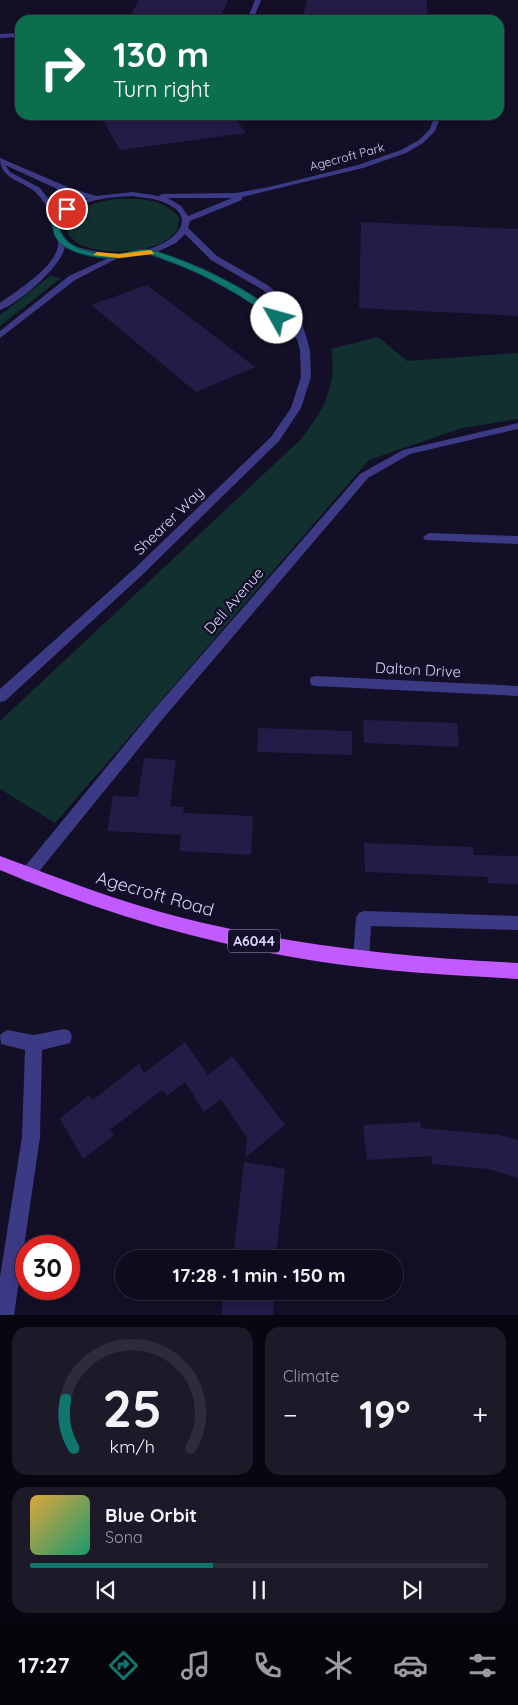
<!DOCTYPE html>
<meta charset="utf-8">
<style>
:root{--surface:#0e0b1c;--page:#1c1929;--text:#f1f3f6;--muted:#9b9ba3;--line:#2e2b3b;--accent:#0f766e}
body{margin:0;font-family:Quicksand,sans-serif;background:var(--page);color:var(--text);height:100vh;display:flex;flex-direction:column;font-size:19px;white-space:nowrap}
*{box-sizing:border-box;margin:0}
p{font-size:16px;color:var(--muted)}
.icon{flex:none;width:28px;height:28px;fill:none;stroke:currentColor;stroke-width:2;stroke-linecap:round;stroke-linejoin:round}
.map{position:relative;height:1315px;overflow:hidden}
.details{display:flex;flex-direction:column;gap:12px;padding:12px;background:#08060f;flex:1}
.details>*{flex:none}
.banner{position:absolute;left:15px;top:15px;width:489px;height:105px;border-radius:15px;box-shadow:0 2px 12px #0003,0 0 0 1px var(--line);background:#0b6e4f;color:#fff;overflow:hidden}
.speed{position:absolute;left:15px;top:1235px;display:flex;gap:10px;font-size:25px;font-weight:700;text-align:center}
.speed>*{display:grid;place-content:center;width:65px;height:65px;border-radius:50%;background:var(--surface);box-shadow:0 2px 12px #0003,0 0 0 1px var(--line);line-height:1}
.speed .limit{border:8px solid #d22;background:#fff;color:#111}
.pin{position:absolute;display:grid;place-items:center;width:42px;height:42px;color:#fff;margin:-21px;border:2px solid #fff;border-radius:50%;box-shadow:0 1px 5px #0007}
.me{position:absolute;width:55px;margin:-28px;rotate:308deg;stroke-linejoin:round;filter:drop-shadow(0 0 4px #0008)}
.turn{display:flex;align-items:center;gap:18px;height:105px;padding:0 15px;font-size:22px}
.turn .icon{width:65px;height:65px;stroke-width:2.5}
.turn b{display:block;font-size:35px;line-height:42px}
.big{font-size:38px;font-weight:800;line-height:1.1}
.details .card{flex:1;display:flex;flex-direction:column;justify-content:center;gap:8px;min-width:0;padding:0 18px;border-radius:15px;background:var(--page)}
.details .dial{align-items:center;gap:0}
.dial svg{height:130px;overflow:visible;fill:none;stroke:var(--line);stroke-width:7;stroke-linecap:round;text-anchor:middle}
.dial text{fill:var(--text);stroke:none}
.song{display:flex;align-items:center;gap:15px}
.cover{width:60px;height:60px;border-radius:8px;background:linear-gradient(135deg,hsl(40 70% 55%),hsl(160 70% 35%))}
.played{height:5px;border-radius:2px;background:linear-gradient(90deg,var(--accent) 40%,var(--line) 40%)}
.keys{display:flex;justify-content:space-around;direction:ltr}
.heat{display:flex;justify-content:space-between;align-items:center;font-size:28px;direction:ltr}
.details .tiles{flex:1;display:grid;gap:12px;grid-template-columns:1fr 1fr}
.card:last-child{grid-column:span 2}
.trip{position:absolute;left:115px;top:1250px;width:288px;height:50px;border-radius:25px;background:var(--surface);box-shadow:0 2px 12px #0003,0 0 0 1px var(--line);font-weight:800;line-height:50px;text-align:center}
.dock{display:flex;height:80px;justify-content:space-around;align-items:center;background:#06040b;color:var(--muted)}
.dock .icon{width:35px;height:35px}
.dock .active{color:var(--accent)}
.dock b{font-size:22px;color:var(--text)}
.map>svg:first-child{display:block}
.green{fill:#12302f}
.building{fill:#241b47}
.lines{fill:none;stroke-linecap:round;stroke-linejoin:round}
.minor{fill:#3d3a85;fill-rule:evenodd}
.major{fill:#c25bff;fill-rule:evenodd}
.route{fill:#0f766e;stroke:#0a4d48}
.slow{fill:#f59e0b}
.labels{text-anchor:middle;stroke-width:5;stroke-linejoin:round;paint-order:stroke}
.far-street-label{font-size:12px;fill:#d9d4ff;stroke:#130f26}
.shield{fill:#130f26;stroke:#9e99be;stroke-width:1}
.shield-label{font-size:14px;font-weight:bold;fill:#d9d4ff}
.street-label{font-size:15px;fill:#d9d4ff;stroke:#130f26}
.near-street-label{font-size:18px;fill:#d9d4ff;stroke:#130f26}
</style>
<div class="map">
<svg width="518" height="1315" viewBox="0 0 518 1315">
<rect width="100%" height="100%" fill="#130f26"/>
<g class="green">
<path d="M116,199C139,198 163,198 179,217L178,229C173,235 168,240 160,244C138,253 70,260 66,225C76,206 97,202 116,199Z"/>
<path d="M50,276L61,278L0,326V315Z"/>
<path d="M378,337L407,361L518,353V419L462,428L369,460L55,823L0,789V721L300,440C322,413 338,385 331,349Z"/>
</g>
<g class="building">
<path d="M139,0H228L219,20H128Z"/>
<path d="M307,0H427V20H302Z"/>
<path d="M100,115H232L246,133L120,150Z"/>
<path d="M361,222L518,229V316L359,308Z"/>
<path d="M147,285L255,367L196,392L91,305Z"/>
<path d="M363,720L457,723L459,747L364,743Z"/>
<path d="M258,728L352,731V755L257,752Z"/>
<path d="M144,758L176,760L170,806L184,807L183,813L253,816L251,855L179,851L181,835L107,831L113,796L138,797Z"/>
<path d="M364,843L473,847L474,855L518,856V884L488,883L487,877L365,872Z"/>
<path d="M185,1042L208,1075L232,1056L285,1125L245,1158L247,1138L221,1099L204,1112L185,1082L167,1096L162,1090L110,1130L114,1135L83,1159L60,1119L89,1095L93,1100L139,1064L144,1073Z"/>
<path d="M420,1122L421,1128L500,1135L518,1140V1178L488,1169L432,1164V1156L367,1160L363,1125Z"/>
<path d="M244,1162L285,1169L276,1259H233Z"/>
<path d="M224,1291H275L273,1315H221Z"/>
</g>
<g class="lines">
<g class="minor">
<path d="M255,0H261L253,20H247Z"/>
<path d="M20,33V37L0,38V34Z"/>
<path d="M435,115H441L435,131L423,143L406,153L363,168L242,197V200L190,221L188,228L217,256L269,286L299,313L310,350L311,377L301,408L279,441L141,576L5,701L0,702V689L133,570L271,437L291,408L301,377L300,350L297,339L249,301L196,272L148,254L118,258L75,280L0,338V331L69,276L108,258L83,254L65,247C61,267 19,303 0,310V303C16,291 60,265 58,242C58,237 53,230 51,224L55,217C48,209 42,198 35,192C21,180 0,179 0,158L70,188L96,196L133,192L159,196L162,194L236,193L269,187L358,165L401,150L419,140L430,129ZM5,165L64,192L88,199L66,206L59,212L40,188L10,172ZM133,196C143,198 154,198 163,202C199,216 177,240 152,248C134,255 114,255 95,251C76,248 64,244 59,224C70,200 109,197 133,196ZM168,198H232L188,216L181,206ZM185,234L211,260L263,290L291,314L295,328L255,297L202,268L157,252L176,243Z"/>
<path d="M518,423V429L410,454L368,478L161,721L32,880L27,882L22,880L20,875L22,870L151,713L360,474L403,450Z"/>
<path d="M429,533L518,536V544L425,540L423,537Z"/>
<path d="M316,676L518,686V696L316,686L311,685L310,681L311,677Z"/>
<path d="M364,911L518,916V930L371,926L369,959L367,965L361,967L355,965L353,959L356,918L359,913Z"/>
<path d="M64,1029L70,1031L72,1037L70,1043L42,1050L40,1137L14,1315H0V1277L22,1137L25,1050L1,1044L0,1035L7,1030L34,1035Z"/>
</g>
<path class="major" d="M0,856C61,879 120,902 183,918C294,946 405,957 518,963V979C453,975 387,972 322,962C211,945 103,914 0,870Z"/>
</g>
<path class="route" d="M67,207L71,209L59,225C61,250 98,255 118,254C129,253 142,247 152,250C190,261 254,290 281,318L274,320C242,295 208,276 171,262C164,260 156,255 149,254C140,253 129,258 119,258C103,259 81,256 67,248C49,238 47,216 67,207Z"/>
<path class="slow" d="M151,250L154,254L119,258L93,255L97,252L119,254Z"/>
<g class="labels">
<g class="far-street-label">
<text transform="translate(347 157) rotate(-15)" y="4">Agecroft Park</text>
</g>
<rect class="shield" x="228" y="929.5" width="52" height="23" rx="4"/>
<g class="shield-label">
<text x="254" y="946">A6044</text>
</g>
<g class="street-label">
<text transform="translate(169 521) rotate(-44)" y="5">Shearer Way</text>
<text transform="translate(234 601) rotate(-49)" y="5">Dell Avenue</text>
<text transform="translate(418 670) rotate(3)" y="5">Dalton Drive</text>
</g>
<g class="near-street-label">
<text transform="translate(155 894) rotate(16)" y="6">Agecroft Road</text>
</g>
</g>
</svg>
<div class="speed"><div class="limit">30</div></div>
<div class="pin" style="left:67px;top:209px;background:#d93025"><svg class="icon" aria-label="arrive" viewBox="0 0 24 24"><path d="M6 21V4h12l-3 4 3 4H6"/></svg></div>
<svg class="me" style="left:277px;top:318px" viewBox="-20 -20 40 40"><circle r="19" fill="#fff"/><path d="M0-13L10 11 0 6-10 11z" fill="#0f766e"/></svg>
<div class="trip">17:28 · 1 min · 150 m</div>
<div class="banner">
<div class="turn"><svg class="icon" aria-label="right" viewBox="0 0 24 24"><path d="M7 20v-9h11M14 6l5 5-5 5"/></svg><div><b>130 m</b>Turn right</div></div>
</div>
</div>
<section class="details">
<div class="tiles">
<div class="card dial"><svg viewBox="0 0 100 80">
<path d="M14 69A42 42 0 1 1 86 69"/>
<path d="M14 69A42 42 0 0 1 9 39" stroke="#0f766e"/>
<text x="50" y="56" font-size="32" font-weight="700">25</text>
<text x="50" y="72" font-size="11">km/h</text>
</svg></div>
<div class="card"><p>Climate</p>
<div class="heat"><a>−</a><b class="big">19°</b><a>+</a></div>
</div>
<div class="card">
<div class="song"><i class="cover"></i><div><b>Blue Orbit</b><p>Sona</p></div></div>
<div class="played"></div>
<div class="keys"><svg class="icon" aria-label="previous" viewBox="0 0 24 24"><path d="M18 5L8 12l10 7zM5 5v14"/></svg><svg class="icon" aria-label="pause" viewBox="0 0 24 24"><path d="M8 5v14M16 5v14"/></svg><svg class="icon" aria-label="next" viewBox="0 0 24 24"><path d="M6 5l10 7-10 7zM19 5v14"/></svg></div>
</div>
</div>
</section>
<nav class="dock">
<b>17:27</b>
<svg class="icon active" aria-label="directions" viewBox="0 0 24 24"><path d="M12 3l9 9-9 9-9-9zM9 14v-3h6M13 9l2 2-2 2"/></svg>
<svg class="icon" aria-label="music" viewBox="0 0 24 24"><path d="M9 18V5l10-2v13"/><circle cx="6" cy="18" r="3"/><circle cx="16" cy="16" r="3"/></svg>
<svg class="icon" aria-label="phone" viewBox="0 0 24 24"><path d="M5 4h4l2 5-3 2q2 4 5 5l2-3 5 2v4C11 20 4 13 5 4z"/></svg>
<svg class="icon" aria-label="climate" viewBox="0 0 24 24"><path d="M12 3v18M4 7l16 10M4 17L20 7"/></svg>
<svg class="icon" aria-label="car" viewBox="0 0 24 24"><path d="M5 17H2v-5l4-1 3-4h7l3 4 3 1v5h-3M9 17h6M6 11h13"/><circle cx="7" cy="17" r="2"/><circle cx="17" cy="17" r="2"/></svg>
<svg class="icon" aria-label="filters" viewBox="0 0 24 24"><path d="M4 7h16M4 17h16"/><circle cx="9" cy="7" r="2"/><circle cx="15" cy="17" r="2"/></svg>
</nav>
